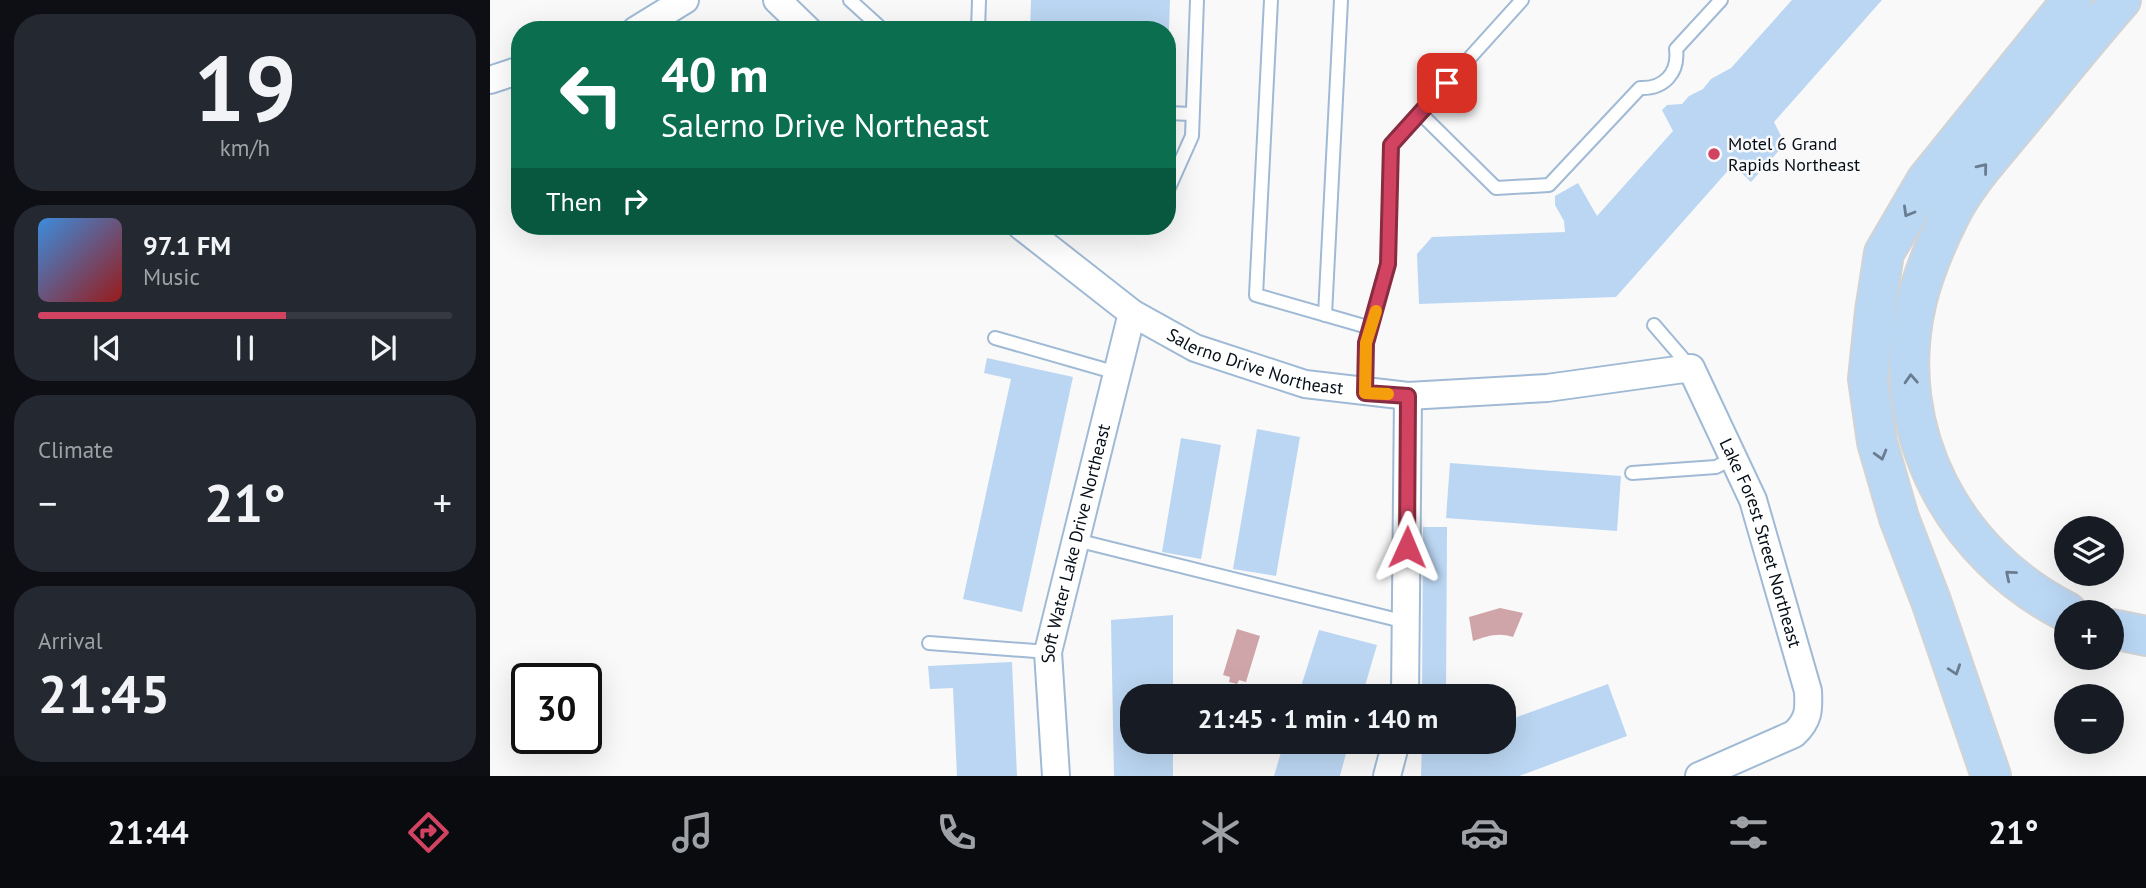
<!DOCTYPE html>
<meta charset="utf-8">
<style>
:root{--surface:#171b24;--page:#242831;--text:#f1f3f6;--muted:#9ea1a6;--line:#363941;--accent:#d24362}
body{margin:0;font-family:"PT Sans",sans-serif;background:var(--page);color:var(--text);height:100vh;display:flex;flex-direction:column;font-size:26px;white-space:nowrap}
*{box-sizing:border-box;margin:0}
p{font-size:23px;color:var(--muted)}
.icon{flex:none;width:38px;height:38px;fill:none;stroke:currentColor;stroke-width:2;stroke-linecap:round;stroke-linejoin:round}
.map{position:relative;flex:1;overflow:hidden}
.panel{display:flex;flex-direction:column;gap:14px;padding:14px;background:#0d0f14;width:490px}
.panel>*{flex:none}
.top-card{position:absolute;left:21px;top:21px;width:665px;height:214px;border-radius:28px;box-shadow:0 7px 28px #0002;background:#0b6e4f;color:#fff;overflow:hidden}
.fabs{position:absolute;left:1564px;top:516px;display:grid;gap:14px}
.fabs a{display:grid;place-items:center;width:70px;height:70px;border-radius:50%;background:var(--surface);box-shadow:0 7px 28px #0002;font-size:35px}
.speed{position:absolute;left:21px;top:663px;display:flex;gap:14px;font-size:35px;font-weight:700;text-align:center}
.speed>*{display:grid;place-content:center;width:91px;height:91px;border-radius:50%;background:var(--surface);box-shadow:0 7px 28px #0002;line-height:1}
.speed .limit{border:4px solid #111;border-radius:10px;background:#fff;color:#111}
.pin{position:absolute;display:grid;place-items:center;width:60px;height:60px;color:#fff;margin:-30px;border-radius:14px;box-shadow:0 4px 10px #0006}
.me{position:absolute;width:77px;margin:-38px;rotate:1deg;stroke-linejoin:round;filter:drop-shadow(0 0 5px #0008)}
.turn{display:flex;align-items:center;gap:24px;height:147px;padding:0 35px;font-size:32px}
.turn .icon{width:91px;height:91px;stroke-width:2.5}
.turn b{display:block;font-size:49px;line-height:60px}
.then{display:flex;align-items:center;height:66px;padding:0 35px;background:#0003;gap:14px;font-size:26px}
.big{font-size:52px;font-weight:600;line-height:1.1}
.panel .card{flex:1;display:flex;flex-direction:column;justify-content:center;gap:10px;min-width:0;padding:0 24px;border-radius:28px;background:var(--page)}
.panel .dial{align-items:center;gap:0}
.dial b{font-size:91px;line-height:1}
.song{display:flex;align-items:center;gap:21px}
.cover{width:84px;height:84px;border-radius:10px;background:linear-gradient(135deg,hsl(210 70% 55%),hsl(0 70% 35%))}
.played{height:7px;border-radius:4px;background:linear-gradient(90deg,var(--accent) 60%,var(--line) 60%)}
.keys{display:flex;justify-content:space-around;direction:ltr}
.heat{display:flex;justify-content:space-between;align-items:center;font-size:38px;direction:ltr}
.trip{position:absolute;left:630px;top:684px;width:396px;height:70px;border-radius:28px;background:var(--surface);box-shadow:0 7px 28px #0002;font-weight:600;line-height:70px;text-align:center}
.dock{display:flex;height:112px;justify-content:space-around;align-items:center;background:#090b0e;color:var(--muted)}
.dock .icon{width:49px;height:49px}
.dock .current{color:var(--accent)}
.dock b{font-size:32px;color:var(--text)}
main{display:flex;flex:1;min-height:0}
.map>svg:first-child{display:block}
.water{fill:#d0a5a9}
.building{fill:#bbd6f2}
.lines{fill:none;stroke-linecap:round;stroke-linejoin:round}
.service-casing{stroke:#a0bad5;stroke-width:16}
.minor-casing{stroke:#a0bad5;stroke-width:30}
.motorway-casing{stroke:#d2d3d5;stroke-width:42}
.service{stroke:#fff;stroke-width:12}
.minor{stroke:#fff;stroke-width:26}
.motorway{stroke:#bad7f4;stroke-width:38}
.oneway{stroke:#697c90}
.route-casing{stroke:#882c40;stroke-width:18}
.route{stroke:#d24362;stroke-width:12}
.slow{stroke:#f59e0b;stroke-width:12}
.poi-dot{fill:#d24362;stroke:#f9f9f9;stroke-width:2.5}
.labels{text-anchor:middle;stroke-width:5;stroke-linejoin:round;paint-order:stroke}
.poi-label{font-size:18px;fill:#050d16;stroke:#f9f9f9;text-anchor:start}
.street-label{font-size:18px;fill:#050d16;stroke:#f9f9f9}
</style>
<main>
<section class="panel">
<div class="card dial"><b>19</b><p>km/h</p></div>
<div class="card">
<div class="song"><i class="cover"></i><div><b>97.1 FM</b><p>Music</p></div></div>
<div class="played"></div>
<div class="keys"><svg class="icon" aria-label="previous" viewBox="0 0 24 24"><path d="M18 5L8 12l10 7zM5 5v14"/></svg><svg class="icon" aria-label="pause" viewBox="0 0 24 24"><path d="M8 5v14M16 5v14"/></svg><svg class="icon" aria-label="next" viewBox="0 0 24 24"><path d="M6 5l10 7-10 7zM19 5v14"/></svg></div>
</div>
<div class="card"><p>Climate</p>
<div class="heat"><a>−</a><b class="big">21°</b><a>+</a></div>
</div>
<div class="card"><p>Arrival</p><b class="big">21:45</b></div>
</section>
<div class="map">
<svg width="1656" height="776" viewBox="0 0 1656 776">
<rect width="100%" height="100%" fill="#f9f9f9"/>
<g class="water">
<path d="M1010,608L1033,613L1023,637C1008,632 997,636 983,641L979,617Z"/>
<path d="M747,629L770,636L756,682L749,680L747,684L739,682L740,677L733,675Z"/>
</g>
<g class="building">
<path d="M541,0H680L679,30H540Z"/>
<path d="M1302,0H1392L1284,122L1295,144L1261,182L1243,165L1126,297L929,304L927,254L942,237L1075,232L1074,221L1065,205V196L1088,183L1107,216L1183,131L1172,110L1177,105L1192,104L1199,96L1213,89L1221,79L1241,68Z"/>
<path d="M497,358L583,377L532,612L473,599L521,379L494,373Z"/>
<path d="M767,429L810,437L786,576L743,569Z"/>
<path d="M691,438L731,445L711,559L672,552Z"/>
<path d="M960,463L1131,476L1127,531L956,518Z"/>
<path d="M933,527H957L956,696H932Z"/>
<path d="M683,615V696H642V742H683V776H624L621,620Z"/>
<path d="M829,630L887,645L872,696H808Z"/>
<path d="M522,662L527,776H467L463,688L440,689L438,666Z"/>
<path d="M1118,684L1137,736L1029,776H931L932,742H1013V722Z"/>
<path d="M794,742H859L850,776H784Z"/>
</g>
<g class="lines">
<defs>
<g id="service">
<path d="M360,0L393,30"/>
<path d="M781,0L766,295L881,328"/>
<path d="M488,30L489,0"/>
<path d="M677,113L702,114"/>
<path d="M930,113L1006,188L1059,185L1150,88C1174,89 1189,73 1186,49L1231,0"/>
<path d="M677,192L702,136L707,0"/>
<path d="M835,315L851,0"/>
<path d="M1164,325L1201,368"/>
<path d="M505,338L627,373"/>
<path d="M875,392L876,343L898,264L901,145L1032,0"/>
<path d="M1142,473L1226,467L1243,458"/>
<path d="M586,540L916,622"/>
<path d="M439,643L558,652"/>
</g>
<g id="minor">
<path d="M287,0L318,30"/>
<path d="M146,30L195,0"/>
<path d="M0,80L30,70"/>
<path id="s1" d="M531,226L642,313L705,348L815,384L918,396L1057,388L1201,368L1263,500L1318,691C1319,710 1319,720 1304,734L1209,776"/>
<path d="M915,696L918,396"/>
<path id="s2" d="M566,776L558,652L642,313"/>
<path d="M897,776L906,742"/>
</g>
<g id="motorway">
<path d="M1577,612C1464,555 1397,432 1426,304C1433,274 1446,243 1460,215C1476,183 1503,154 1526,126C1561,84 1595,41 1631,0"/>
<path d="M1622,629L1656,636"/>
<path d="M1501,776L1441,601L1409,518L1387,442L1378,379L1385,311L1394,253L1436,181L1582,0"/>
</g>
</defs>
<use href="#service" class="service-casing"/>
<use href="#minor" class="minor-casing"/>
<use href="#motorway" class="motorway-casing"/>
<use href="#service" class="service"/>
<use href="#minor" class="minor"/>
<use href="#motorway" class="motorway"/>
</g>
<defs><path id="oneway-chevron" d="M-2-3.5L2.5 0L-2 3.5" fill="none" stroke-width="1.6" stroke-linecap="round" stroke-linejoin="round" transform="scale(1.75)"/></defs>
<g class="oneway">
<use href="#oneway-chevron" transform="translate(1493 168) rotate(-51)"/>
<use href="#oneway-chevron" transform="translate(1418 212) rotate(120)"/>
<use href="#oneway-chevron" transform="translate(1421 379) rotate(-93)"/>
<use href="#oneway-chevron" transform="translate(1391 455) rotate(74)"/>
<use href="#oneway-chevron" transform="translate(1520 575) rotate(-140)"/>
<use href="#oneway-chevron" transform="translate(1465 670) rotate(71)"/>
</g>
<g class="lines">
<defs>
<path id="route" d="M917,547L918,396L875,393L876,343L898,264L901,145L957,83"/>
</defs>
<use href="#route" class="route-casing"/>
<use href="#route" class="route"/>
<path class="slow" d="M886,311L876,343L875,393L898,394"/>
</g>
<circle class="poi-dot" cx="1224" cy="154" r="7"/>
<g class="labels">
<g class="poi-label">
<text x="1238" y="150">Motel 6 Grand<tspan x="1238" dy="21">Rapids Northeast</tspan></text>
</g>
<g class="street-label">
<text dy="6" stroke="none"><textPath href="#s1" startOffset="275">Salerno Drive Northeast</textPath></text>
<text dy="6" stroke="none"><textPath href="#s2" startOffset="236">Soft Water Lake Drive Northeast</textPath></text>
<text dy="6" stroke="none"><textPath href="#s1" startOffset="906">Lake Forest Street Northeast</textPath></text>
</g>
</g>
</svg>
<div class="fabs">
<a><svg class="icon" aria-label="layers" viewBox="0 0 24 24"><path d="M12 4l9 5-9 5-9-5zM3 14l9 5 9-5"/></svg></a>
<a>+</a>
<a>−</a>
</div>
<div class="speed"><div class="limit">30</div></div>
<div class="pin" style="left:957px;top:83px;background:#d93025"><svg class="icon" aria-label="arrive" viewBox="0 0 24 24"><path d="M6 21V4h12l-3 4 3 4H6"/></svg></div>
<svg class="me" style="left:917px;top:547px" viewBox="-20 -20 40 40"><path d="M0-17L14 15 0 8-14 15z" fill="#d24362" stroke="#fff" stroke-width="4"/></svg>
<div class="trip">21:45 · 1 min · 140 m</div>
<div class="top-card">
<div class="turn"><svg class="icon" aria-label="left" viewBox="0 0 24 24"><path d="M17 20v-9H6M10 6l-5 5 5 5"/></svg><div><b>40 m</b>Salerno Drive Northeast</div></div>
<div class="then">Then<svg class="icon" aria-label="right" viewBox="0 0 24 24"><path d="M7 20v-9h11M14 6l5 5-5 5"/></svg></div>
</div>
</div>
</main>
<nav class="dock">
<b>21:44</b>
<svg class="icon current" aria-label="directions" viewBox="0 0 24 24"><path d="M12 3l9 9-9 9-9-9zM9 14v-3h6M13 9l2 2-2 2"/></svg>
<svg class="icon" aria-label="music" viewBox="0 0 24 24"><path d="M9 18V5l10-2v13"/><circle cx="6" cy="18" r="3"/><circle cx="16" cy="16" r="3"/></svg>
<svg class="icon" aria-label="phone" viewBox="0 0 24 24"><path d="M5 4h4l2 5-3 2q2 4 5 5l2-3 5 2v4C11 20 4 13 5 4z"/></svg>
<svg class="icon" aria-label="climate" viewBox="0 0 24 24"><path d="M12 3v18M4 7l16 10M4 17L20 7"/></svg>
<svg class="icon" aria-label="car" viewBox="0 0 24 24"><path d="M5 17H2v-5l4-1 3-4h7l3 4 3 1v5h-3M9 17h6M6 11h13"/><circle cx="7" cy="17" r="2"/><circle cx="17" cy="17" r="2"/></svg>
<svg class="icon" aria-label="filters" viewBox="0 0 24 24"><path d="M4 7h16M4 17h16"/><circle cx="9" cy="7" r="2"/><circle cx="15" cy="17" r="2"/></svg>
<b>21°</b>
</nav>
